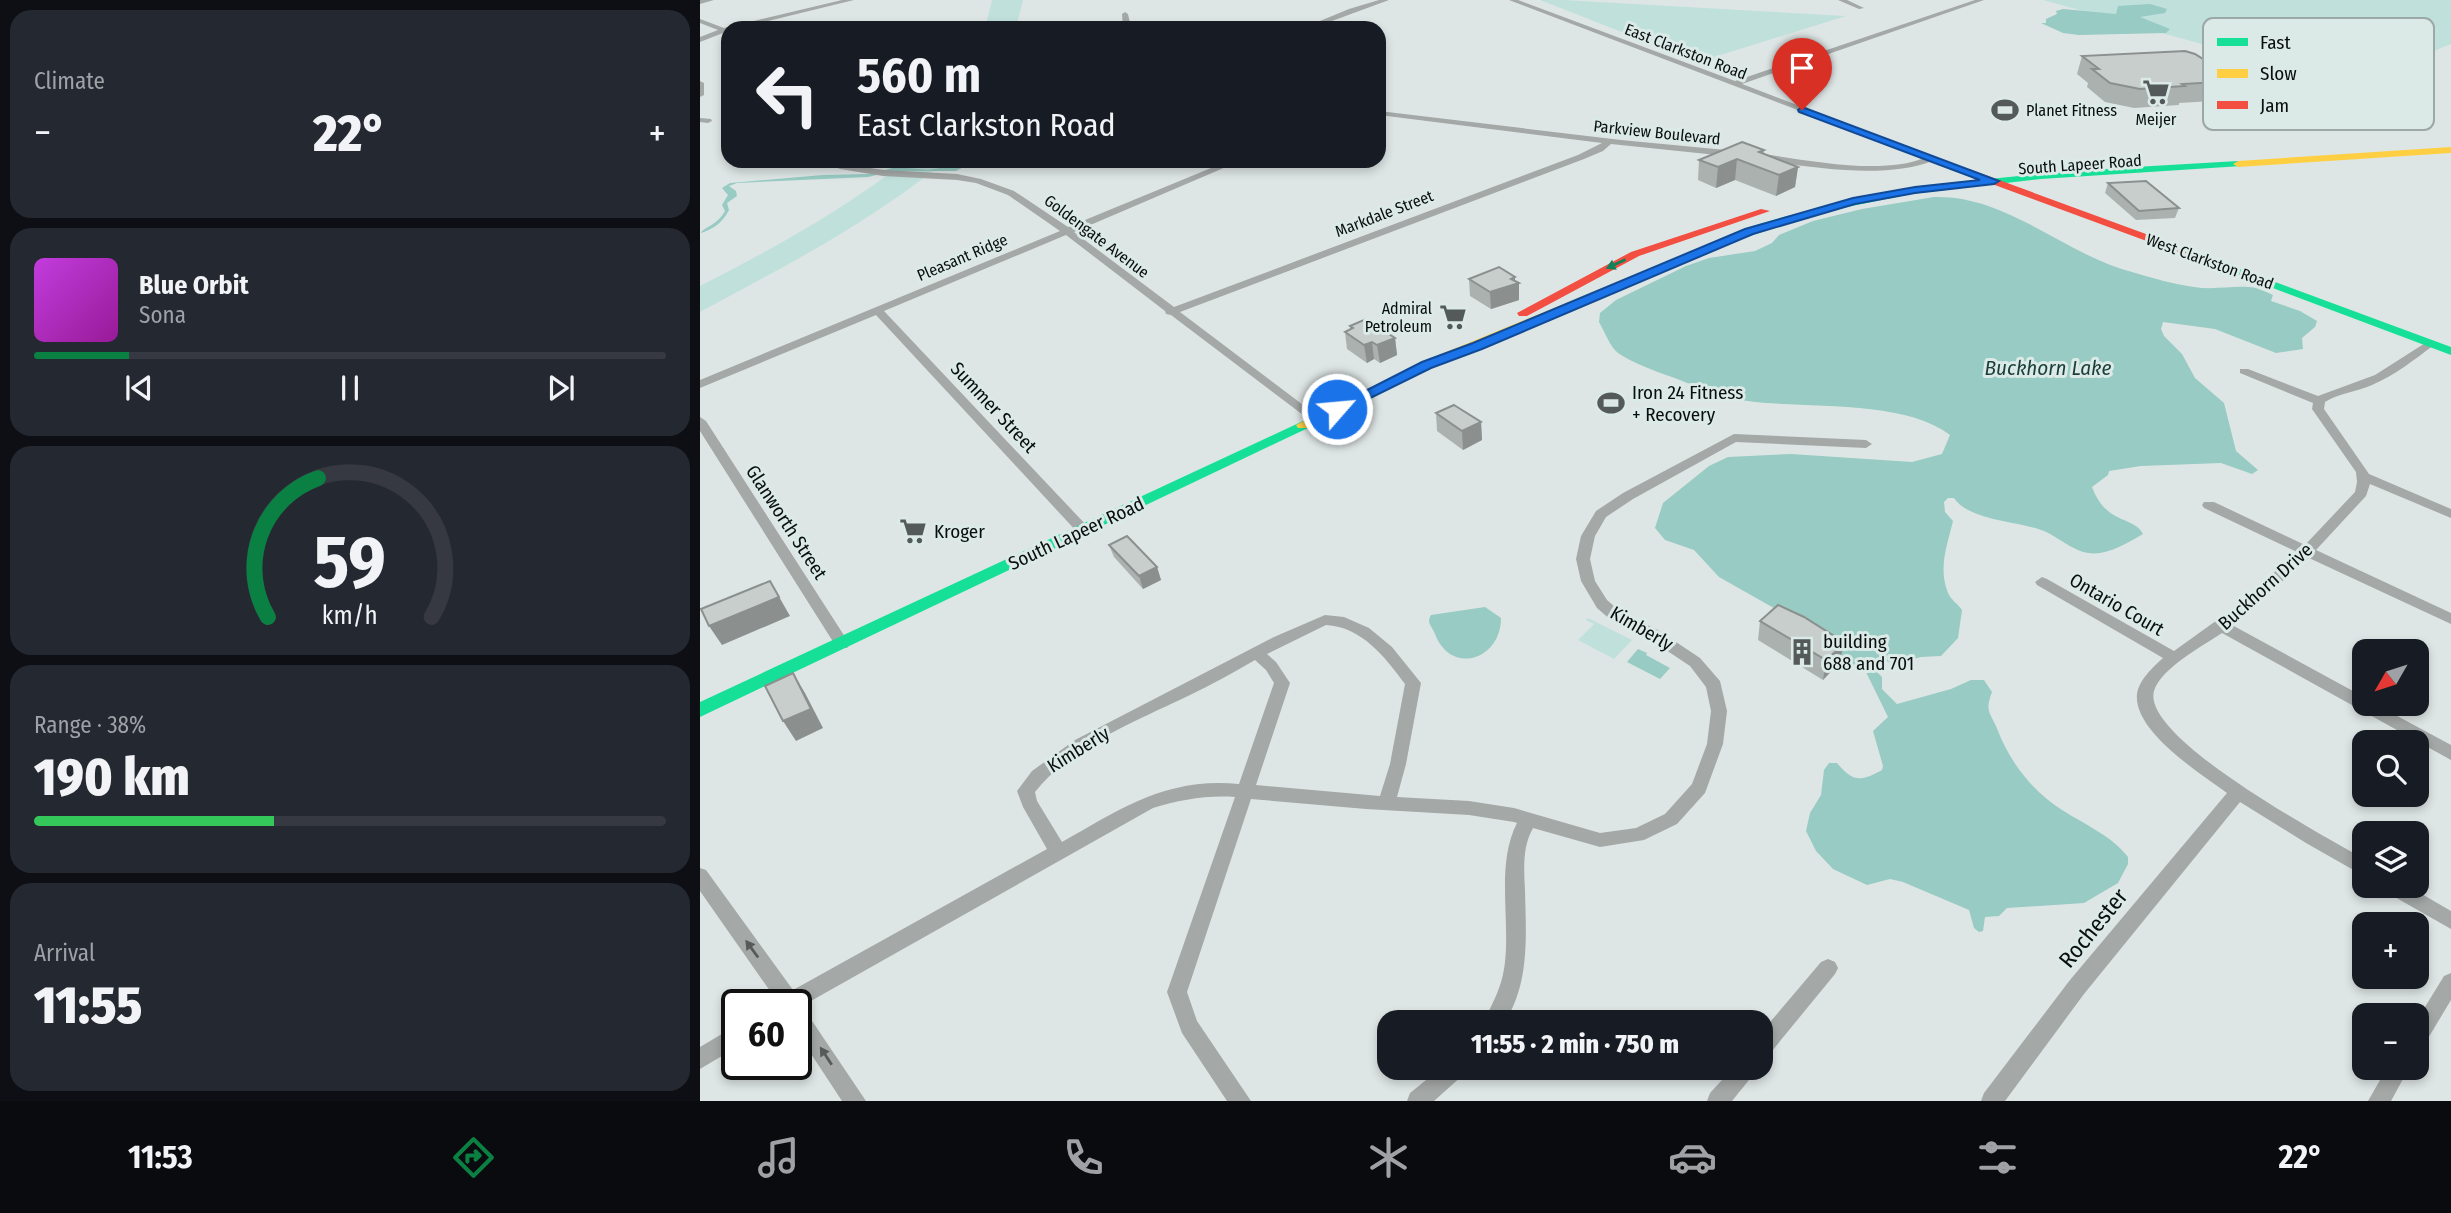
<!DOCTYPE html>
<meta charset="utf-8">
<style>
:root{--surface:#171b24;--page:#242831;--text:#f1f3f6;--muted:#9ea1a6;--line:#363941;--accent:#0b8043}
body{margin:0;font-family:"Fira Sans Condensed",sans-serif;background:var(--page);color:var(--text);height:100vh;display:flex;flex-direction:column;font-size:26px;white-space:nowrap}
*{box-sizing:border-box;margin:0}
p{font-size:23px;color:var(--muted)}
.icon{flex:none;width:38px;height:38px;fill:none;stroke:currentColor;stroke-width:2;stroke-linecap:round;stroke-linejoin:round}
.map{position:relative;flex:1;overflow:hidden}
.side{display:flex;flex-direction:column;gap:10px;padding:10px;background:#0d0f14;width:700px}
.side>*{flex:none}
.hud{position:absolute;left:21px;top:21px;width:665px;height:147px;border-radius:21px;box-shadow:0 4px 10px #0003;background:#171b24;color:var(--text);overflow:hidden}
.needle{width:46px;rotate:231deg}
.fabs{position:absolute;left:1652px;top:639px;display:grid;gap:14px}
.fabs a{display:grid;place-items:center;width:77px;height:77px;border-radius:14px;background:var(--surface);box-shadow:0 4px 10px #0003;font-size:35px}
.speed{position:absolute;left:21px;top:989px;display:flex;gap:14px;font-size:35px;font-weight:700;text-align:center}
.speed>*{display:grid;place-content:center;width:91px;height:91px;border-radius:50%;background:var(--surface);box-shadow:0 4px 10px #0003;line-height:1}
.speed .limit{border:4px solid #111;border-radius:10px;background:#fff;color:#111}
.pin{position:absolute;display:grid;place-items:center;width:60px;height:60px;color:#fff;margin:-72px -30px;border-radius:50% 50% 50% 0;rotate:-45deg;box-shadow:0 0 7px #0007}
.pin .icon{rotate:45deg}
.me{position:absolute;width:77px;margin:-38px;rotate:63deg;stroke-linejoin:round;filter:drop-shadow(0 0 5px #0008)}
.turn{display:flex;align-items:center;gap:24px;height:147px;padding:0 21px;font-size:32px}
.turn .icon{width:91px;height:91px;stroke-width:2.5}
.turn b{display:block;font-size:49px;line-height:60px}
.big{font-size:52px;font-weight:800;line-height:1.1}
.side .card{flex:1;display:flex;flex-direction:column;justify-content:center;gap:10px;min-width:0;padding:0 24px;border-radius:21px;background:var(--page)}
.side .dial{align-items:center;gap:0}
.dial svg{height:182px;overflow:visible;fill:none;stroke:var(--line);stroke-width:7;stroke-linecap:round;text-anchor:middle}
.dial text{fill:var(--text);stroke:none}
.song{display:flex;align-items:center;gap:21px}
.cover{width:84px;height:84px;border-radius:10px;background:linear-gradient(135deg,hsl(290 70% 55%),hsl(300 70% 35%))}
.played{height:7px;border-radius:4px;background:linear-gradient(90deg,var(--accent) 15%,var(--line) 15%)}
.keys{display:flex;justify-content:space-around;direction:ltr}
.heat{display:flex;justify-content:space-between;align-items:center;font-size:38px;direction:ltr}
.charge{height:10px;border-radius:5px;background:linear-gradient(90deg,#34c759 38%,var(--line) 0)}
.trip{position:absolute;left:677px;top:1010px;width:396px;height:70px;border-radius:21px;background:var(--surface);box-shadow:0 4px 10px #0003;font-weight:800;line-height:70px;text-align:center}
.tab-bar{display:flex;height:112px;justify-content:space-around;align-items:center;background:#090b0e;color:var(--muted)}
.tab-bar .icon{width:49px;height:49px}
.tab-bar .selected{color:var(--accent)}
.tab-bar b{font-size:32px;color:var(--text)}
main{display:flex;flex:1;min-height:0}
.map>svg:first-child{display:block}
.green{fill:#c0e0dc}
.water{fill:#97cbc3}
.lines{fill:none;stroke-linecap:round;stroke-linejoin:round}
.street{fill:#a4a8a7;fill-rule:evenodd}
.fast{fill:#16e098;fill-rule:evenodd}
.slow{fill:#ffcf43;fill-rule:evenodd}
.jam{fill:#f24e42;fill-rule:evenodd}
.wall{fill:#abb1af}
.shaded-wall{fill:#8b908f}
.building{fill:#c7cecc;stroke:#8b908f;stroke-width:2}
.oneway{fill:#10825a}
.oneway2{fill:#565b5a}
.route{fill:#1a73e8;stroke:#114b97;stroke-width:2}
.labels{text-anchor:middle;stroke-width:6;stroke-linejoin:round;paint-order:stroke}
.far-street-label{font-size:16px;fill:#090e0e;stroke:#dbeae7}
.far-poi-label{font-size:16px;fill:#090e0e;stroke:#dbeae7;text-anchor:start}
.poi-label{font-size:19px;fill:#090e0e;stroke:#dbeae7;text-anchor:start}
.street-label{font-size:19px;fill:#090e0e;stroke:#dbeae7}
.water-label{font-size:21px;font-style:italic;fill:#1b3e39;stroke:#dbeae7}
.near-street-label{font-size:23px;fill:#090e0e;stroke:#dbeae7}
.key{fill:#dbeae7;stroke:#9ca8a6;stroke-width:2}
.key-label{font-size:19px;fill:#090e0e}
</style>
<main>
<section class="side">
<div class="card"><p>Climate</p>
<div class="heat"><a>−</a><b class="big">22°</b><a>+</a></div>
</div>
<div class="card">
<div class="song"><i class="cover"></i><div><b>Blue Orbit</b><p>Sona</p></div></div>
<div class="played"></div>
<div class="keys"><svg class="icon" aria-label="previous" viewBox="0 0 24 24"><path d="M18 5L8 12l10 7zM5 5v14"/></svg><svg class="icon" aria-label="pause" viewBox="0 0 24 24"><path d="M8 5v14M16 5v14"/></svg><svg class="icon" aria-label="next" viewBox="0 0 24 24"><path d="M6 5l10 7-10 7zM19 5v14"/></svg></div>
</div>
<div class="card dial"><svg viewBox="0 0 100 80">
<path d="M14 69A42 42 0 1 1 86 69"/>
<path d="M14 69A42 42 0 0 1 36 8" stroke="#0b8043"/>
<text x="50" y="56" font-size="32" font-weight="700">59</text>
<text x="50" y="72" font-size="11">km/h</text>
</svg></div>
<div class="card"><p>Range · 38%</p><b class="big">190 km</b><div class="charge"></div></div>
<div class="card"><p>Arrival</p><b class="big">11:55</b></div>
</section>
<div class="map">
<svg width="1751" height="1101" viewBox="0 0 1751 1101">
<rect width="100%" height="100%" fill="#dee6e5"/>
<g class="green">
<path d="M292,0H323L316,28H285Z"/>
<path d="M840,0H864L1146,16L998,62Z"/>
<path d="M1343,0H1751V44L1649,85Z"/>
<path d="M206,161H245C170,223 85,266 0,312V286C72,249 142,211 206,161Z"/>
<path d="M888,618L932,640L931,641L914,659L878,640L894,624L886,620Z"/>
</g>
<g class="water">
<path d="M1450,4L1467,9L1465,13L1440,17L1470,29L1466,33L1379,35L1363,33L1341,23H1346V19L1357,14L1356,11L1363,9L1416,14L1418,6Z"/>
<path d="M258,161H275L256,171H193L168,177L37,183L29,186L36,191L37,196L27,203L29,210C23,222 13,230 0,233C7,226 19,223 25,211L22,205L28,195L22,188L30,183L123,175L170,174L196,167L228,170L256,165Z"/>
<path d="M1234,197C1308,195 1363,254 1432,272C1452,278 1473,284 1494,287C1512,290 1530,286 1548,287C1557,287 1566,292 1573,295L1571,301L1600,311L1617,321L1615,327L1602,338L1603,349L1576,353L1515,329L1463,322L1461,329L1464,336L1482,354L1495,378L1524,403L1536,451L1558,470L1552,474L1521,463L1441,466L1409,471L1408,475L1392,487C1406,525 1434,516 1443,534C1427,543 1407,556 1388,553C1373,551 1358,537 1344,531C1320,521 1269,521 1254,498H1248L1244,502L1245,512L1253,521C1247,546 1238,568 1248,593C1251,600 1258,604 1262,610L1258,638L1241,656L1221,657L1200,662L1175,661L1176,671L1182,677V689L1197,704L1251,689L1271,680H1284L1292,692C1284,713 1291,712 1298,731C1310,762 1333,792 1362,810C1384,824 1412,836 1428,857V864L1418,883L1384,903L1307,908L1299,916L1285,917L1283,931L1279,932L1274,928L1269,910L1203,882L1190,879L1167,885L1133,869L1116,851L1106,831L1110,813L1121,795L1124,770L1129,763H1137C1153,782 1160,782 1182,770L1183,766L1173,731L1188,717L1165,670L1158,669L1124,641L1093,619L1019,577L994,550L965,540L955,528L963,503L1009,466L1028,457L1091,454L1212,462L1242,454L1250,435C1204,399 1105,409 1048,401C1022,398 996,386 972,377C955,371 933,363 918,353C910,347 904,330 899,322L900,313L916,300L986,266L1009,258L1055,251L1072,243L1079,235L1113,221L1162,209Z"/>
<path d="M785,607L801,618C801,660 751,676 735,634C732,626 726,623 731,615Z"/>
<path d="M938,649L947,653L946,655L970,668L960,679L927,662Z"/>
</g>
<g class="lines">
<g class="street">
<path d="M0,0H14L0,4Z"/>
<path d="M142,0H154L40,28H28V31L0,42V37L18,30L0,23V19L24,28Z"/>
<path d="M679,0H689L613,28H603L649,9Z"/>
<path d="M809,0H818L1035,81L1275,0H1284L1042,84L1273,172L1266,174L1232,161C1186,180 1102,167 1053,158L1052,156L1056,153C1103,159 1180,176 1224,158Z"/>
<path d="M1138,0H1147L1164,8L1159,9Z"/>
<path d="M425,12L428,14L431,28H423L422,14Z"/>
<path d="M0,81L4,83V95L0,97Z"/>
<path d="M679,111L921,140L1036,151L1040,154L1036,157L911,144L903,151L884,159L480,312L619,417L621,420L615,424L471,315L466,314L465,311L366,235L184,311L388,527L390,530L383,534L378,533L176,315L0,388V380L360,231L308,195L276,183L257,180L183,176L140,169L122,161L184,170L257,174L281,179L314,191L368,227L528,161H540L374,232L474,307L878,155L902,143L679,115Z"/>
<path d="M0,118L11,119L12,121L8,123L0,122Z"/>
<path d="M1730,340L1734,341V345C1714,360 1695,375 1672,385C1657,392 1639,393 1625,402L1624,409L1669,474L1751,509V518L1670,484L1666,496L1616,550L1751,613V624L1609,558L1532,625L1664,697V704H1675L1751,745V760L1522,633C1503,646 1461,668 1454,691C1441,738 1626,837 1664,859V876L1606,843L1540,802L1384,994L1305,1101H1281L1284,1093L1370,980L1527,793C1501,774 1433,731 1437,694C1439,680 1453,667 1463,658L1337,585L1335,582L1342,577L1347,579L1474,651L1538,605L1597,552L1504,508L1502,505L1504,502H1514L1605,545L1655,492L1657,482L1656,472L1612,409L1613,403L1540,373V369H1548L1618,396L1675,375Z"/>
<path d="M0,417L6,421L147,640L150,644L147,648H137L0,431Z"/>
<path d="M1034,434L1166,440L1172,444L1166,448L1036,442L933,499L906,517L895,536L890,559L895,581L907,600L922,613L958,630L1000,658L1020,681L1027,711L1023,744L1005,793L977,824L944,840L900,847L833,828C822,848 824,869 825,891C826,935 830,982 805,1022H784C794,999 802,988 805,962C810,917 796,864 817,823L814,822L769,815L666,809L551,799L487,992L497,1021L551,1101H527L482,1033L467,992L535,797C507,795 479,800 453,808L102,1006L166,1101H142L96,1031V1004H76L77,1001L0,891V868L6,870L93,990L347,849L323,807L317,791L332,771L375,740L574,637L625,615L644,617L669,628L692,647L721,683L706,764L697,797L769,801L814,808L900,833L936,828L965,814L992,784L1007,744L1011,711L1006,687L990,666L948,638L912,621L897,608L881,581L876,559L881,536L896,511L923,493ZM626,625C662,627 685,657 705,684L690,764L680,796L556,785L590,683L576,662L567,654ZM555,660L566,670L574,683L539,784C467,777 422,808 362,842L337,801L335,792C370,747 438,720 488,696C511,685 533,673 555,660Z"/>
<path d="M1684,886H1708L1751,911V929L1686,892Z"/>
<path d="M1128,959L1135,962L1138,968L1135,974L1067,1057L1060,1060V1034L1121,962Z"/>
<path d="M1751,973V1000L1724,1045L1717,1048V1020L1744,976Z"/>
<path d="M37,1025V1047L0,1069V1047Z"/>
<path d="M741,1068H766L763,1075L734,1101H707L710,1093Z"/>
<path d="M1033,1068H1056L1053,1075L1032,1101H1007L1010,1093Z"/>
<path d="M1687,1068H1709L1691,1101H1668Z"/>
</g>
<g class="fast">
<path d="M1538,161L1542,162V166L1341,179L1211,194L1147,207L1087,223L1025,245L1015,243C1029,232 1076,219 1095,214C1240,175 1389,170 1538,161Z"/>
<path d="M1521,262L1751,347V355L1517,267V263Z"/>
<path d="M603,421L608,422L610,425L608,428L0,717V702Z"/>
</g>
<g class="slow">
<path d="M1751,147V153L1538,167L1533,164L1538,161Z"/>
<path d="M1017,241L1027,243L732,368L608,428H598L596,425L722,362Z"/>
</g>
<g class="jam">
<path d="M1269,169L1525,263L1527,265L1517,267L1265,174L1264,172Z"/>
<path d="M1061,209L1070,211L939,256L827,316H819L817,313L931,252Z"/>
</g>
</g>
<g class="wall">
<path d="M1382,56L1537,81L1530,100L1479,103V105L1434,108L1405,102L1387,87L1388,83L1377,74Z"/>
<path d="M1064,150V154L1098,167L1095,187L1076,196L1035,180L1016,188L998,180L999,160Z"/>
<path d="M1408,183L1479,208L1475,218L1436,220L1405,193Z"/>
<path d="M815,277V281L819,283V300L791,309L770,296L769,279Z"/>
<path d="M650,326L689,334L695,338L697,355L680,363L674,359L667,363L647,349L645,332L650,330Z"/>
<path d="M736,413L781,422L782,440L763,450L737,431Z"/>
<path d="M409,545L457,567L461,580L443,589L414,557Z"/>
<path d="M1060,621L1133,638L1144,644L1139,663L1123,680L1058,640Z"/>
</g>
<g class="shaded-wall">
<path d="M1037,159L1035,180L1016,188L1018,167Z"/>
<path d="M1098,167L1095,187L1076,196L1079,175Z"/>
<path d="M815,277V284L819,283V300L791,309L790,292Z"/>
<path d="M689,331L690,340L695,338L697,355L680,363L677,345L686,332Z"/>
<path d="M672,342L674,359L667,363L664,345Z"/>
<path d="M781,422L782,440L763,450L762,431Z"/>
<path d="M457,567L461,580L443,589L439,576Z"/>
<path d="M70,581L90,616L22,645L9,626Z"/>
<path d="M1144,644L1139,663L1123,680L1126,660Z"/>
<path d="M93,673L105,693L123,728L96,741L83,721Z"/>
</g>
<g class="building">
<path d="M1485,51L1495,54L1537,81L1482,84L1485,86L1440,89L1410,83L1392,69H1399L1382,56Z"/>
<path d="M1042,142L1064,150L1059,152L1098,167L1079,175L1037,159L1018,167L999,160Z"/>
<path d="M1446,181L1479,208L1439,211L1408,183Z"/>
<path d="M799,267L815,277L811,279L819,283L790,292L769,279Z"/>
<path d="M666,319L689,331L686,332L695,338L677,345L672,342L664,345L645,332L653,328L650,326Z"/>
<path d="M754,405L781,422L762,431L736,413Z"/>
<path d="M427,536L457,567L439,576L409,545Z"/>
<path d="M70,581L79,597L9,626L1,609Z"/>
<path d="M1078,605L1104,617L1134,636L1132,637L1144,644L1126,660L1060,621Z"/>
<path d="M93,673L111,709L83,721L65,686Z"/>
</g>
<defs><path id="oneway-solid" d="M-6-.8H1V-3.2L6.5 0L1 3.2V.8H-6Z" transform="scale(1.75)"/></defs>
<use class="oneway" href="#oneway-solid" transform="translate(916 264) rotate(155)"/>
<g class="oneway2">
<use href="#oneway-solid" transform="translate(52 949) rotate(-126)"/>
<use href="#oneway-solid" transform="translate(126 1056) rotate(-123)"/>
</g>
<path class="route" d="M1102,107L1299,181L1294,184L1215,193L1155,204L1053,234L782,349L731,368L642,412H632L630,409L722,362L773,343L1045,229L1153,198L1215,187L1280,180L1099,112L1098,110Z"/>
<defs>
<symbol id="supermarket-bare" viewBox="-9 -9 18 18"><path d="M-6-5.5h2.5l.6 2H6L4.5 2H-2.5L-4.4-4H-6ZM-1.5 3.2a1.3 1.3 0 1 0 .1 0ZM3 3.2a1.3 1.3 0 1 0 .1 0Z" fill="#545a59" stroke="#dbeae7" stroke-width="2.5" paint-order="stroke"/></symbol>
<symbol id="stadium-bare" viewBox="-9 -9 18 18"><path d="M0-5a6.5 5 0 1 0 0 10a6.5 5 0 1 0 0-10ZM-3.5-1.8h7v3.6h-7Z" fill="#545a59" stroke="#dbeae7" stroke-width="2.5" paint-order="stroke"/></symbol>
<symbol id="building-bare" viewBox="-9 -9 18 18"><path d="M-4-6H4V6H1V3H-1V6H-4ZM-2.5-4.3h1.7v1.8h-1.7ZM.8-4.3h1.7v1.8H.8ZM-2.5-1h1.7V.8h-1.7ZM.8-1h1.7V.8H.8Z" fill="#545a59" stroke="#dbeae7" stroke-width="2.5" paint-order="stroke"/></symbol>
</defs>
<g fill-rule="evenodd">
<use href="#supermarket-bare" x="1437" y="73" width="38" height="38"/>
<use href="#stadium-bare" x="1286" y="91" width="38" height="38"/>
<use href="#supermarket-bare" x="734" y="298" width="38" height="38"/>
<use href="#stadium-bare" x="892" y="384" width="38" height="38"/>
<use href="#supermarket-bare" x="194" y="512" width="38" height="38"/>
<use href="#building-bare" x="1083" y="633" width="38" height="38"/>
</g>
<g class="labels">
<g class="far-street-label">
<text transform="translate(986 51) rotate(21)" y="6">East Clarkston Road</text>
<text transform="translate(957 132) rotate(6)" y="6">Parkview Boulevard</text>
<text transform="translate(1380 164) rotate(-4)" y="6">South Lapeer Road</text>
<text transform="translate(684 213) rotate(-21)" y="6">Markdale Street</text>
<text transform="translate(397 236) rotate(37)" y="6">Goldengate Avenue</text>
<text transform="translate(262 257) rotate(-23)" y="6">Pleasant Ridge</text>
<text transform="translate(1510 261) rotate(20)" y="6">West Clarkston Road</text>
</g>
<g class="far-poi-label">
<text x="1326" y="116">Planet Fitness</text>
<text x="1456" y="125" text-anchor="middle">Meijer</text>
<text x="732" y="314" text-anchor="end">Admiral<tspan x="732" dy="18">Petroleum</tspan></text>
</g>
<g class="poi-label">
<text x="932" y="399">Iron 24 Fitness<tspan x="932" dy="22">+ Recovery</tspan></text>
<text x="234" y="538">Kroger</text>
<text x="1123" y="648">building<tspan x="1123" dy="22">688 and 701</tspan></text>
</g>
<g class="street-label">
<text transform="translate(294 407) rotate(47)" y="7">Summer Street</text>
<text transform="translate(87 522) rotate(57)" y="7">Glanworth Street</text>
<text transform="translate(376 533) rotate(-25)" y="7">South Lapeer Road</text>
<text transform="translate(1565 586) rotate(-42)" y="7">Buckhorn Drive</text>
<text transform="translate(1417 604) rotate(30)" y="7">Ontario Court</text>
<text transform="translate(942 628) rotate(30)" y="7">Kimberly</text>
<text transform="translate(378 749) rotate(-32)" y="7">Kimberly</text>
</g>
<g class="water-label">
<text x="1348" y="375">Buckhorn Lake</text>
</g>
<g class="near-street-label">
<text transform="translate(1393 928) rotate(-51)" y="8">Rochester</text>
</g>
</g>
<rect x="1503" y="18" width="231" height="112" rx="10" class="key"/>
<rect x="1517" y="38" width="31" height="8" fill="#16e098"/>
<rect x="1517" y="69" width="31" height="9" fill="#ffcf43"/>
<rect x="1517" y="101" width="31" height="8" fill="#f24e42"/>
<g class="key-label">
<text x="1560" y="49">Fast</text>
<text x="1560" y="80">Slow</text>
<text x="1560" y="112">Jam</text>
</g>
</svg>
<div class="fabs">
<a><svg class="needle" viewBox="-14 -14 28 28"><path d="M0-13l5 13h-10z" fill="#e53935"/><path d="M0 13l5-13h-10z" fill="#9ea1a6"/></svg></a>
<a><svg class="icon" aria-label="search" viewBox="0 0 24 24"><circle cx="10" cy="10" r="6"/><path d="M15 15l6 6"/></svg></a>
<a><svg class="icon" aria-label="layers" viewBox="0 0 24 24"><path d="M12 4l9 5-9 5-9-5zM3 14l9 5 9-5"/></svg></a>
<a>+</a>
<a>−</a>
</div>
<div class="speed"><div class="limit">60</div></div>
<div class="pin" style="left:1102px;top:110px;background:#d93025"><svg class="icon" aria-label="arrive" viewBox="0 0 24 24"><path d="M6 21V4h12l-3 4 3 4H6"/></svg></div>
<svg class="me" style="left:637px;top:409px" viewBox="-20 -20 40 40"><circle r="17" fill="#1a73e8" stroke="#fff" stroke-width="3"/><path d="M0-11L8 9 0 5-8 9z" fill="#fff"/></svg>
<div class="trip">11:55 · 2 min · 750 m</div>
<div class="hud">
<div class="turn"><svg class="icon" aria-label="left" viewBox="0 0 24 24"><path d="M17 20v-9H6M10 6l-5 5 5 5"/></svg><div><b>560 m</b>East Clarkston Road</div></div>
</div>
</div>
</main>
<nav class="tab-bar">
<b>11:53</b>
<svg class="icon selected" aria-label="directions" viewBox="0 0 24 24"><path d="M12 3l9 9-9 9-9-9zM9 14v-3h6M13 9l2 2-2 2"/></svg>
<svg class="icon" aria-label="music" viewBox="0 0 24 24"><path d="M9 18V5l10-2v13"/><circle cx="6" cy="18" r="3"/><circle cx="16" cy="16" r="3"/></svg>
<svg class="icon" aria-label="phone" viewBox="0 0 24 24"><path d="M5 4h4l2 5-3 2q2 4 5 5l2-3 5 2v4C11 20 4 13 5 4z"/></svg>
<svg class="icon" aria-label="climate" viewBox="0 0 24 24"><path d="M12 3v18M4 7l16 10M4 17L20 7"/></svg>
<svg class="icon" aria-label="car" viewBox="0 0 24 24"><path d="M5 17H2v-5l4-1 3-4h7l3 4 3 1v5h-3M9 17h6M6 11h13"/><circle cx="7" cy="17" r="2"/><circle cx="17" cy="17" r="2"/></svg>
<svg class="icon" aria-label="filters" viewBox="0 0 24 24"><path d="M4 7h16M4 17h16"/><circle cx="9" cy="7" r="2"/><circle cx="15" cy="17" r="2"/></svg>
<b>22°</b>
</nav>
